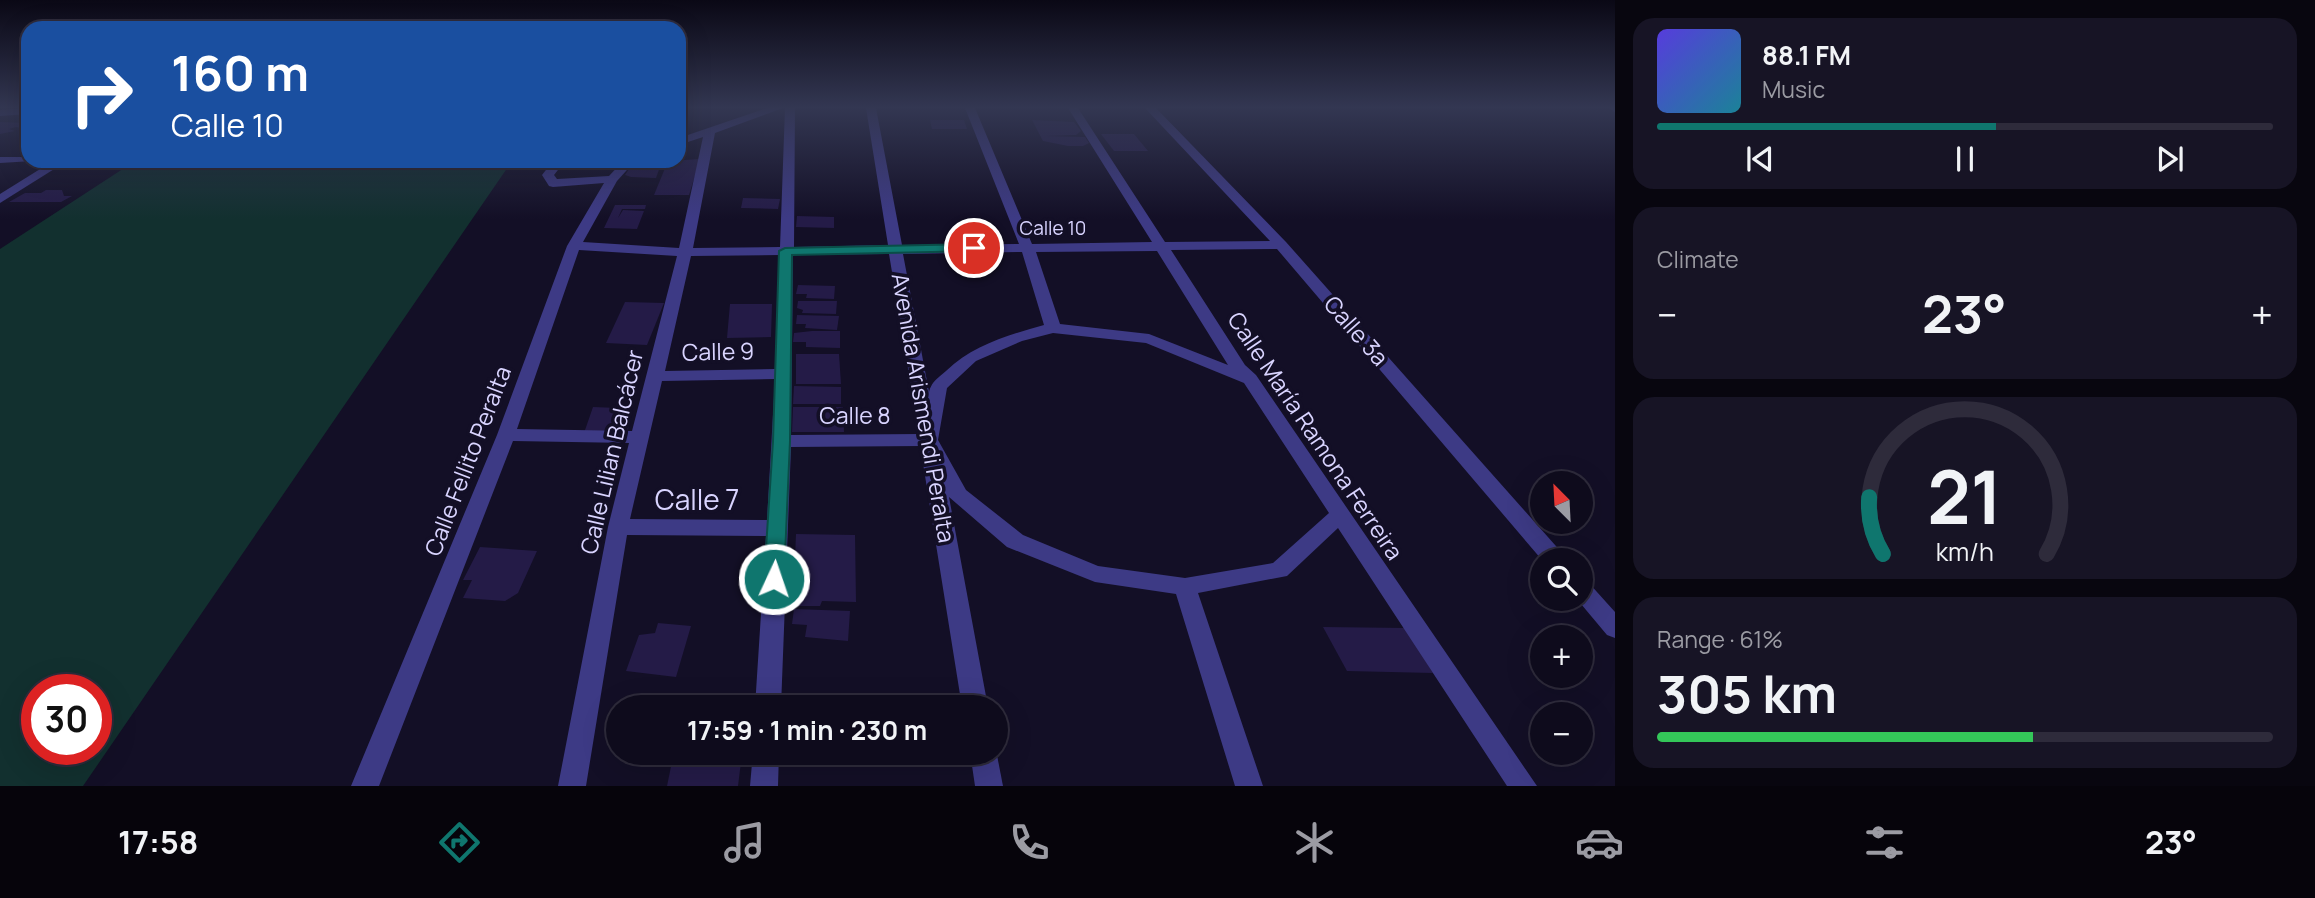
<!DOCTYPE html>
<meta charset="utf-8">
<style>
:root{--surface:#0e0b1c;--page:#171425;--text:#f1f3f6;--muted:#9b9ba3;--line:#2e2b3b;--accent:#0f766e}
body{margin:0;font-family:Manrope,sans-serif;background:var(--page);color:var(--text);height:100vh;display:flex;flex-direction:column;font-size:26px;white-space:nowrap}
*{box-sizing:border-box;margin:0}
p{font-size:23px;color:var(--muted)}
.icon{flex:none;width:38px;height:38px;fill:none;stroke:currentColor;stroke-width:2;stroke-linecap:round;stroke-linejoin:round}
.map{position:relative;flex:1;overflow:hidden}
.side{display:flex;flex-direction:column;gap:18px;padding:18px;background:#08060f;width:700px}
.side>*{flex:none}
.guide{position:absolute;left:21px;top:21px;width:665px;height:147px;border-radius:21px;box-shadow:0 7px 28px #0002,0 0 0 2px var(--line);background:#1a4fa0;color:#fff;overflow:hidden}
.needle{width:46px;rotate:336deg}
.tools{position:absolute;left:1530px;top:471px;display:grid;gap:14px}
.tools a{display:grid;place-items:center;width:63px;height:63px;border-radius:50%;background:var(--surface);box-shadow:0 7px 28px #0002,0 0 0 2px var(--line);font-size:35px}
.speed{position:absolute;left:21px;top:674px;display:flex;gap:14px;font-size:35px;font-weight:700;text-align:center}
.speed>*{display:grid;place-content:center;width:91px;height:91px;border-radius:50%;background:var(--surface);box-shadow:0 7px 28px #0002,0 0 0 2px var(--line);line-height:1}
.speed .limit{border:10px solid #d22;background:#fff;color:#111}
.pin{position:absolute;display:grid;place-items:center;width:60px;height:60px;color:#fff;margin:-30px;border:4px solid #fff;border-radius:50%;box-shadow:0 2px 7px #0007}
.me{position:absolute;width:77px;margin:-38px;rotate:3deg;stroke-linejoin:round;filter:drop-shadow(0 0 5px #0008)}
.turn{display:flex;align-items:center;gap:24px;height:147px;padding:0 35px;font-size:32px}
.turn .icon{width:91px;height:91px;stroke-width:2.5}
.turn b{display:block;font-size:49px;line-height:60px}
.big{font-size:52px;font-weight:700;line-height:1.1}
.side .tile{flex:1;display:flex;flex-direction:column;justify-content:center;gap:10px;min-width:0;padding:0 24px;border-radius:21px;background:var(--page)}
.side .dial{align-items:center;gap:0}
.dial svg{height:182px;overflow:visible;fill:none;stroke:var(--line);stroke-width:7;stroke-linecap:round;text-anchor:middle}
.dial text{fill:var(--text);stroke:none}
.song{display:flex;align-items:center;gap:21px}
.cover{width:84px;height:84px;border-radius:10px;background:linear-gradient(135deg,hsl(250 70% 55%),hsl(190 70% 35%))}
.played{height:7px;border-radius:4px;background:linear-gradient(90deg,var(--accent) 55%,var(--line) 55%)}
.keys{display:flex;justify-content:space-around;direction:ltr}
.heat{display:flex;justify-content:space-between;align-items:center;font-size:38px;direction:ltr}
.charge{height:10px;border-radius:5px;background:linear-gradient(90deg,#34c759 61%,var(--line) 0)}
.trip{position:absolute;left:606px;top:695px;width:402px;height:70px;border-radius:35px;background:var(--surface);box-shadow:0 7px 28px #0002,0 0 0 2px var(--line);font-weight:700;line-height:70px;text-align:center}
.menu{display:flex;height:112px;justify-content:space-around;align-items:center;background:#06040b;color:var(--muted)}
.menu .icon{width:49px;height:49px}
.menu .current{color:var(--accent)}
.menu b{font-size:32px;color:var(--text)}
main{display:flex;flex:1;min-height:0}
.map>svg:first-child{display:block}
.green{fill:#12302f;fill-rule:evenodd}
.building{fill:#241b47}
.lines{fill:none;stroke-linecap:round;stroke-linejoin:round}
.street{fill:#3d3a85;fill-rule:evenodd}
.route{fill:#0f766e;stroke:#0a4d48;stroke-width:2}
.labels{text-anchor:middle;stroke-width:7;stroke-linejoin:round;paint-order:stroke}
.far-street-label{font-size:19px;fill:#d9d4ff;stroke:#130f26}
.street-label{font-size:23px;fill:#d9d4ff;stroke:#130f26}
.near-street-label{font-size:28px;fill:#d9d4ff;stroke:#130f26}
</style>
<main>
<div class="map">
<svg width="1615" height="786" viewBox="0 0 1615 786">
<rect width="100%" height="100%" fill="#130f26"/>
<path class="green" d="M135,161H512L83,786H0V249ZM37,690H96V749H37Z"/>
<g class="building">
<path d="M930,120H964L967,129H932Z"/>
<path d="M1032,120L1074,122L1081,131L1076,135L1046,136L1085,137L1089,143L1083,146H1068L1043,141Z"/>
<path d="M0,122L28,123V129L16,127L9,129L15,131L0,134Z"/>
<path d="M1101,134H1134L1148,151H1114Z"/>
<path d="M700,159L689,195H654L668,161Z"/>
<path d="M642,161H662L656,178L631,177L625,175L631,166Z"/>
<path d="M46,190H62L64,196H72L61,202H9L25,193H41Z"/>
<path d="M743,198L780,199L778,209L741,208Z"/>
<path d="M615,205H646L645,209H622L618,218L623,210L644,211L637,229L604,228Z"/>
<path d="M797,216L834,217V228L796,227Z"/>
<path d="M798,285L835,286L834,299L806,298L807,294H796Z"/>
<path d="M798,301H837L836,314L802,313L803,310L797,308Z"/>
<path d="M625,302L664,303L647,345L606,343Z"/>
<path d="M730,304H772L771,337L727,338Z"/>
<path d="M797,315L839,316L837,330L805,328L806,324H796Z"/>
<path d="M812,331H840V348L806,347V342H793L794,333Z"/>
<path d="M796,354H839L841,384H796Z"/>
<path d="M794,386L841,387V404H793Z"/>
<path d="M593,407L618,408L615,418H631L627,433H584Z"/>
<path d="M793,407H843L844,432H792Z"/>
<path d="M796,534L855,535L856,602L822,601L820,606H793Z"/>
<path d="M480,547L537,551L518,593L505,601L463,598L472,580H463Z"/>
<path d="M794,609L850,611L848,641L805,637L807,625L792,624Z"/>
<path d="M658,623L691,626L676,677L626,671L639,635L655,633Z"/>
<path d="M1323,627L1406,628L1433,673L1347,671Z"/>
<path d="M674,752L742,754L738,786H667Z"/>
</g>
<g class="lines">
<g class="street">
<path d="M28,108V114L0,116V110Z"/>
<path d="M767,108H783L715,133L693,248L780,247L785,108H795L794,247L888,245L866,108H876L902,245L1019,244L965,108H975L1032,244L1152,242L1068,108H1078L1165,242L1270,241L1145,108H1156L1286,242L1563,554L1566,560H1542L1277,249L1171,250L1245,365L1256,375L1537,786H1507L1338,528L1287,576L1198,593L1263,786H1235L1176,594L1095,582L1007,547L949,497L988,707H962L922,457L926,452L923,446L791,447L781,707H755L766,536L627,535L586,786H558L608,527L629,443L513,441L379,786H351L497,435L567,246L604,183L553,187L549,186L542,175L553,161H565L554,175L557,179L609,176L623,161H635L617,181L583,242L679,248L703,137L679,145V138ZM579,250L677,256L632,431L517,429ZM1157,251L1228,365L1149,334L1060,324L1036,252ZM1022,252L1044,325C1008,335 973,345 946,371C939,377 931,382 929,392L903,254ZM889,254L918,429L921,434L791,435L793,255ZM780,255L775,369L665,371L691,256ZM1053,333L1146,343L1244,383L1329,513L1273,563L1185,578L1098,566L1023,535L966,490L938,440L947,388L976,361L1022,341ZM775,379L767,520L630,519L662,381Z"/>
<path d="M1609,108H1615V112Z"/>
<path d="M0,157H28V161H33L0,163Z"/>
<path d="M53,161H67L0,203V194Z"/>
<path d="M1580,579L1588,582L1615,612V638L1607,635L1576,598H1580Z"/>
<path d="M996,750L1003,786H975L970,752Z"/>
<path d="M753,752H779L778,786H750Z"/>
</g>
</g>
<linearGradient id="sky" x2="0" y2="1"><stop stop-color="#0a0815"/><stop offset="0.49" stop-color="#333752"/><stop offset="1" stop-color="#333752" stop-opacity="0"/></linearGradient>
<rect width="1615" height="219" fill="url(#sky)"/>
<path class="route" d="M974,244L979,246V251L792,255L790,441L784,579L781,585L774,587L767,585L764,579L773,441L779,251L785,248Z"/>
<g class="labels">
<g class="far-street-label">
<text x="1053" y="235">Calle 10</text>
</g>
<g class="street-label">
<text transform="translate(1356 331) rotate(49)" y="8">Calle 3a</text>
<text transform="translate(718 352) rotate(-1)" y="8">Calle 9</text>
<text transform="translate(923 408) rotate(80)" y="8">Avenida Arismendi Peralta</text>
<text x="855" y="424">Calle 8</text>
<text transform="translate(1315 436) rotate(56)" y="8">Calle María Ramona Ferreira</text>
<text transform="translate(612 452) rotate(-77)" y="8">Calle Lilian Balcácer</text>
<text transform="translate(468 461) rotate(-69)" y="8">Calle Fellito Peralta</text>
</g>
<g class="near-street-label">
<text x="697" y="510">Calle 7</text>
</g>
</g>
</svg>
<div class="tools">
<a><svg class="needle" viewBox="-14 -14 28 28"><path d="M0-13l5 13h-10z" fill="#e53935"/><path d="M0 13l5-13h-10z" fill="#9b9ba3"/></svg></a>
<a><svg class="icon" aria-label="search" viewBox="0 0 24 24"><circle cx="10" cy="10" r="6"/><path d="M15 15l6 6"/></svg></a>
<a>+</a>
<a>−</a>
</div>
<div class="speed"><div class="limit">30</div></div>
<div class="pin" style="left:974px;top:248px;background:#d93025"><svg class="icon" aria-label="arrive" viewBox="0 0 24 24"><path d="M6 21V4h12l-3 4 3 4H6"/></svg></div>
<svg class="me" style="left:774px;top:579px" viewBox="-20 -20 40 40"><circle r="17" fill="#0f766e" stroke="#fff" stroke-width="3"/><path d="M0-11L8 9 0 5-8 9z" fill="#fff"/></svg>
<div class="trip">17:59 · 1 min · 230 m</div>
<div class="guide">
<div class="turn"><svg class="icon" aria-label="right" viewBox="0 0 24 24"><path d="M7 20v-9h11M14 6l5 5-5 5"/></svg><div><b>160 m</b>Calle 10</div></div>
</div>
</div>
<section class="side">
<div class="tile">
<div class="song"><i class="cover"></i><div><b>88.1 FM</b><p>Music</p></div></div>
<div class="played"></div>
<div class="keys"><svg class="icon" aria-label="previous" viewBox="0 0 24 24"><path d="M18 5L8 12l10 7zM5 5v14"/></svg><svg class="icon" aria-label="pause" viewBox="0 0 24 24"><path d="M8 5v14M16 5v14"/></svg><svg class="icon" aria-label="next" viewBox="0 0 24 24"><path d="M6 5l10 7-10 7zM19 5v14"/></svg></div>
</div>
<div class="tile"><p>Climate</p>
<div class="heat"><a>−</a><b class="big">23°</b><a>+</a></div>
</div>
<div class="tile dial"><svg viewBox="0 0 100 80">
<path d="M14 69A42 42 0 1 1 86 69"/>
<path d="M14 69A42 42 0 0 1 8 44" stroke="#0f766e"/>
<text x="50" y="56" font-size="32" font-weight="700">21</text>
<text x="50" y="72" font-size="11">km/h</text>
</svg></div>
<div class="tile"><p>Range · 61%</p><b class="big">305 km</b><div class="charge"></div></div>
</section>
</main>
<nav class="menu">
<b>17:58</b>
<svg class="icon current" aria-label="directions" viewBox="0 0 24 24"><path d="M12 3l9 9-9 9-9-9zM9 14v-3h6M13 9l2 2-2 2"/></svg>
<svg class="icon" aria-label="music" viewBox="0 0 24 24"><path d="M9 18V5l10-2v13"/><circle cx="6" cy="18" r="3"/><circle cx="16" cy="16" r="3"/></svg>
<svg class="icon" aria-label="phone" viewBox="0 0 24 24"><path d="M5 4h4l2 5-3 2q2 4 5 5l2-3 5 2v4C11 20 4 13 5 4z"/></svg>
<svg class="icon" aria-label="climate" viewBox="0 0 24 24"><path d="M12 3v18M4 7l16 10M4 17L20 7"/></svg>
<svg class="icon" aria-label="car" viewBox="0 0 24 24"><path d="M5 17H2v-5l4-1 3-4h7l3 4 3 1v5h-3M9 17h6M6 11h13"/><circle cx="7" cy="17" r="2"/><circle cx="17" cy="17" r="2"/></svg>
<svg class="icon" aria-label="filters" viewBox="0 0 24 24"><path d="M4 7h16M4 17h16"/><circle cx="9" cy="7" r="2"/><circle cx="15" cy="17" r="2"/></svg>
<b>23°</b>
</nav>
